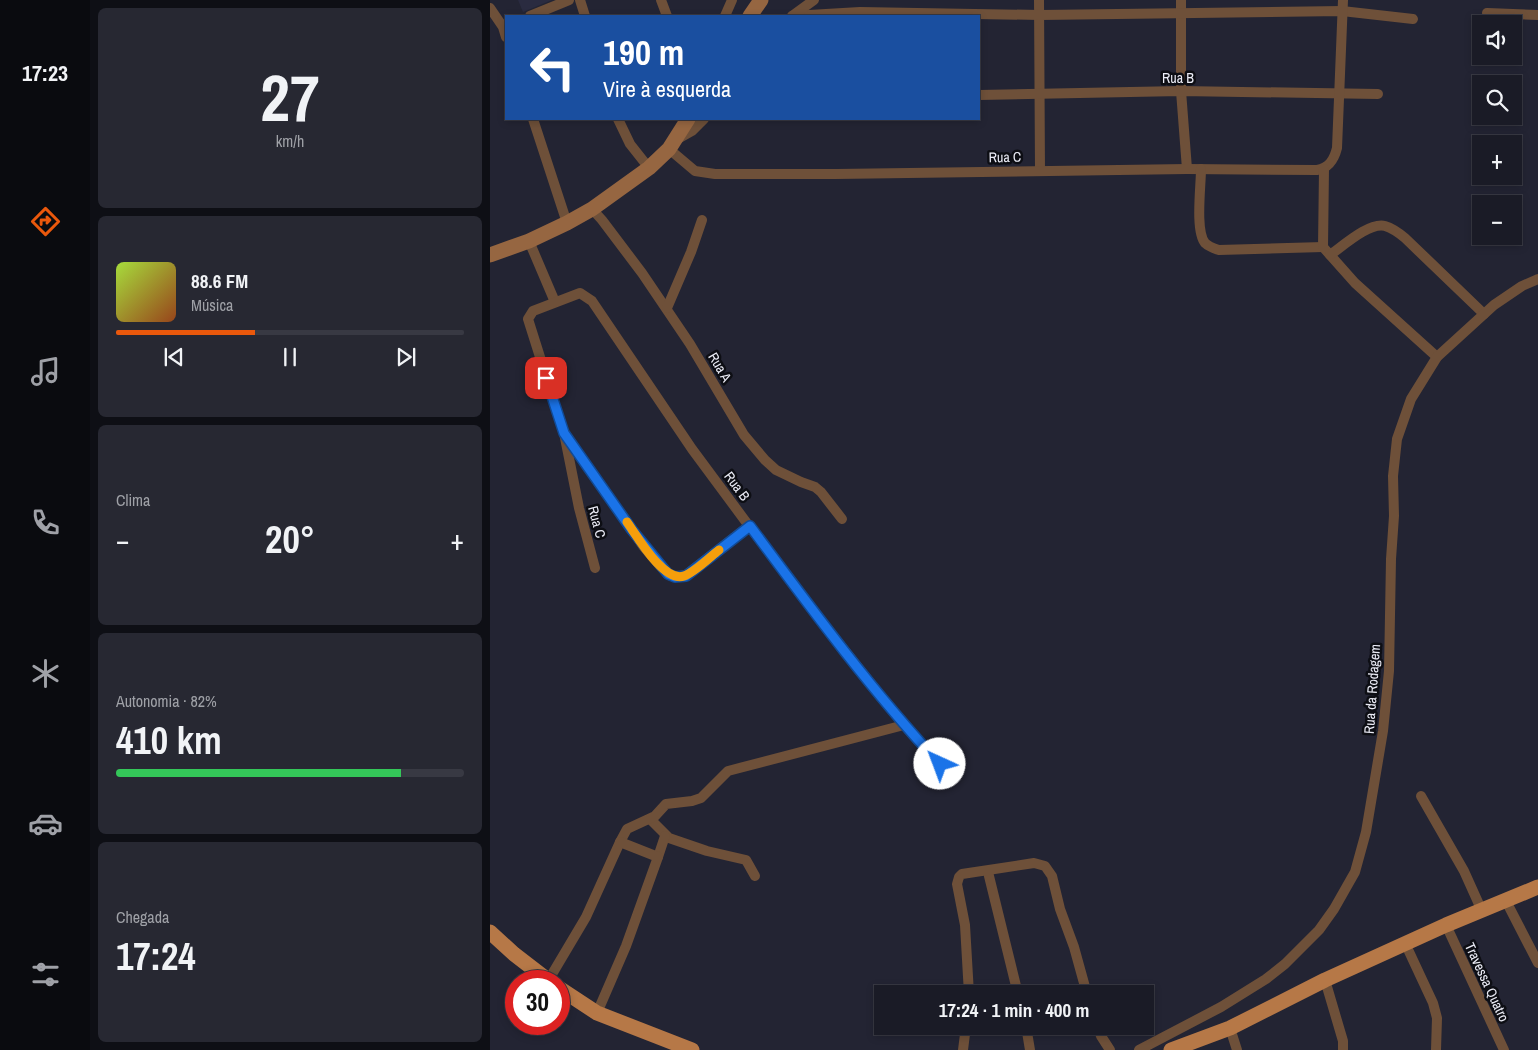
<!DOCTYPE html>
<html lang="pt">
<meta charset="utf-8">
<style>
:root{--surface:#1a1b26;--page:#272832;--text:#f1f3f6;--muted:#9fa1a7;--line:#383943;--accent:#ea580c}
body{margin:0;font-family:"Archivo Narrow",sans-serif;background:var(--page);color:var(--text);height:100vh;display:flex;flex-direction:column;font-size:19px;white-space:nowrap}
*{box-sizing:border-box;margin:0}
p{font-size:16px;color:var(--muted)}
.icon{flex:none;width:28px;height:28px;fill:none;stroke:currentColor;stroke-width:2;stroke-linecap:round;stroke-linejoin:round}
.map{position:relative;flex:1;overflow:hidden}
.details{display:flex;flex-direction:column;gap:8px;padding:8px;background:#0e0f15;width:400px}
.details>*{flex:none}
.hud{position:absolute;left:15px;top:15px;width:475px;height:105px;border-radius:0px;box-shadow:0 2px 8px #0003,0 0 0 1px var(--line);background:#1a4fa0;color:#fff;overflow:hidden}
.fabs{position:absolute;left:982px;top:15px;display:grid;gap:10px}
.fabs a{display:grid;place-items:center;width:50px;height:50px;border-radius:0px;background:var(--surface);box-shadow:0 2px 8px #0003,0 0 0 1px var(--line);font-size:25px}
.speed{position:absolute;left:15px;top:970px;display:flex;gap:10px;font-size:25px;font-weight:700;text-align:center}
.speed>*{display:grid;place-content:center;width:65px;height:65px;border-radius:50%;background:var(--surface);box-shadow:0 2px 8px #0003,0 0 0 1px var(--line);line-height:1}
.speed .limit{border:8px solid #d22;background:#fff;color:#111}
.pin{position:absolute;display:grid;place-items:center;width:42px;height:42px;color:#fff;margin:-21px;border-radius:10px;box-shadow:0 2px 8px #0006}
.me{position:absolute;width:55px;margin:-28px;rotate:317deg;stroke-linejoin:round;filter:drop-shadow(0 0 4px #0008)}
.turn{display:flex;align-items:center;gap:18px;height:105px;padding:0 15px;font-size:22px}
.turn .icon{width:65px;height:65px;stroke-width:2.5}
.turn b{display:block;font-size:35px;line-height:42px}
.big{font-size:38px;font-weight:700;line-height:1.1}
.details .card{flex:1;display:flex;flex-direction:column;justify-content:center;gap:8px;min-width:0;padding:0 18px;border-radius:8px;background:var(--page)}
.details .dial{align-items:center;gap:0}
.dial b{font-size:65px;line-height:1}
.song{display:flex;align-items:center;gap:15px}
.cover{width:60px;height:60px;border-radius:8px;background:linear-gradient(135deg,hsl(80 70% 55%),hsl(20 70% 35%))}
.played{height:5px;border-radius:2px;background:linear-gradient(90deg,var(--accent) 40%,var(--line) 40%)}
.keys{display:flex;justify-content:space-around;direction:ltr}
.heat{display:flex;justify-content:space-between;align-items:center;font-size:28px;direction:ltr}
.charge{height:8px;border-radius:4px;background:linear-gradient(90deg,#34c759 82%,var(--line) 0)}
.trip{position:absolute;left:384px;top:985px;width:280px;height:50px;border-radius:0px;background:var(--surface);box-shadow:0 2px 8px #0003,0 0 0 1px var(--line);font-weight:700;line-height:50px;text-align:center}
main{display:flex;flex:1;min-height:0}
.tab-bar{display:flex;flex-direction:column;width:90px;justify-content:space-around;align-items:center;background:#0a0b0f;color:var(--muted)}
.tab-bar .icon{width:35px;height:35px}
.tab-bar .active{color:var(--accent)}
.tab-bar b{font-size:22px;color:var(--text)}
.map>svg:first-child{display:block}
.built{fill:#2a2b40}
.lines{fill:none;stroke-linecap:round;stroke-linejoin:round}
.street{stroke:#6e5039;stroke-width:10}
.secondary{stroke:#966641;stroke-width:15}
.primary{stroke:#b67847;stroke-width:15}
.route-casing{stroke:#114b97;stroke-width:12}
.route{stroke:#1a73e8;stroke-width:9}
.slow{stroke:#f59e0b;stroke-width:9}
.labels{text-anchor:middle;stroke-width:5;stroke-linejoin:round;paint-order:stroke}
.street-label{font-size:14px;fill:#ebecf6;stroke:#0d0e14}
</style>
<main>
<nav class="tab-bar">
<b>17:23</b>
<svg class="icon active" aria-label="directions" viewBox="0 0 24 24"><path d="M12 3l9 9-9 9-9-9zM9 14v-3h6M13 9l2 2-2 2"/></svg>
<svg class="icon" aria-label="music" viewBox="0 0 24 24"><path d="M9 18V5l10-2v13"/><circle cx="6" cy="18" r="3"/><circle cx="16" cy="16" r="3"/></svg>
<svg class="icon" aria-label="phone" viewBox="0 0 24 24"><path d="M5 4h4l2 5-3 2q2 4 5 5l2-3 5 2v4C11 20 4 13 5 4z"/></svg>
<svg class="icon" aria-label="climate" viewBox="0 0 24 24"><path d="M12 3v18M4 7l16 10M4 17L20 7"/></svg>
<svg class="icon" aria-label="car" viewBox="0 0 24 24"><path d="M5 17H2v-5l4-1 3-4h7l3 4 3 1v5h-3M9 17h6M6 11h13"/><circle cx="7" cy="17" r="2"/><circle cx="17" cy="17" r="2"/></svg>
<svg class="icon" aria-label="filters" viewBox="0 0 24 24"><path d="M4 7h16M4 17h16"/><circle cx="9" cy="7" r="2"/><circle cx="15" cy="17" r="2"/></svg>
</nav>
<section class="details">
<div class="card dial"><b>27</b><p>km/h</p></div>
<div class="card">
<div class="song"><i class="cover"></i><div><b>88.6 FM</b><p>Música</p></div></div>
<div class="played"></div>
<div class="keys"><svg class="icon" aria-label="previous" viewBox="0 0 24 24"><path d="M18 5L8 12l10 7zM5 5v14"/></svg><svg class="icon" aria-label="pause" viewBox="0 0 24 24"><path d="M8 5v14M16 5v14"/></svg><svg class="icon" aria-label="next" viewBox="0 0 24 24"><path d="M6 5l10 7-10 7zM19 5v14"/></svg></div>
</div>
<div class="card"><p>Clima</p>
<div class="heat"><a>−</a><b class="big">20°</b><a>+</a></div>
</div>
<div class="card"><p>Autonomia · 82%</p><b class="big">410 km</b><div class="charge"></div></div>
<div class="card"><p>Chegada</p><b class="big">17:24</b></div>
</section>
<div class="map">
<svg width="1048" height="1050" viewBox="0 0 1048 1050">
<rect width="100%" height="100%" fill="#232433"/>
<path class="built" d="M28,0H62L33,12Z"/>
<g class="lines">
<g class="street">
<path d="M90,0L95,16"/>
<path d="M171,0L177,16"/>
<path d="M549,0L550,170"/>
<path d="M691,0V91L697,169"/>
<path d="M0,8L13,27L16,37"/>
<path d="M997,13L1048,15"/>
<path d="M40,16L79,0"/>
<path d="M235,16L242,0"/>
<path d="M302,16L370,12L550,15L852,11L923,19"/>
<path d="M302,16L324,0"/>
<path d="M489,95L691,91L888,94"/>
<path d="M43,119L77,223"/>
<path d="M128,119L140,144L159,168"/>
<path d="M186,140L202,131L214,119"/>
<path d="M179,149L205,171L225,174H346L697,169L827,170C839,168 844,160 847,148L853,0"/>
<path d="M711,169C711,186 705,231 715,243C719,247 723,248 729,250L833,247"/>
<path d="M834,169L833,247L865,283L947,357"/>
<path d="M102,209L112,220L152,273L200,344L254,435L275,460L286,470L311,482L325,487L331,492L352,519"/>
<path d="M39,241L65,302"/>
<path d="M840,255C853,246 879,222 895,226C902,228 909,233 915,238L994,314"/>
<path d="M177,308L201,252L212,220"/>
<path d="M76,436L153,546L171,567L181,576L185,577L196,575L259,526"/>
<path d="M105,568L89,508L74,433L38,319L43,311L90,293L102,301L202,449L259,526L340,632L414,725L450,764"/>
<path d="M931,796L974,871L992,911"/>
<path d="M160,819L179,838L217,851L256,860L265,876"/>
<path d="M130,842L137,829L165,816L176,804L202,801L211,798L238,771L414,725"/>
<path d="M168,857L175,836"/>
<path d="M498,872L528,994"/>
<path d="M1016,901L1048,963"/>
<path d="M956,925L1014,1050"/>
<path d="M915,943L943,1003L947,1018L946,1050"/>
<path d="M835,980L853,1041V1050"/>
<path d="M58,981L96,917L130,842L168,857L136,946L107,1013"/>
<path d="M479,994L475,925L467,884L469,877L472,874L544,863L555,866L562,876L570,909L584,947L597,994"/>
<path d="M536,1026L540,1050"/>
<path d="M607,1026L611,1036L620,1050"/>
<path d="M740,1028L747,1050"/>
<path d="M473,1050L476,1026"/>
<path d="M649,1050L731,1007L776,979L795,964L829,930L844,909L865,872L876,832L893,731L899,671L901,559L904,516L903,476L907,439L921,399L947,357L1004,305L1032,286L1048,279"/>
</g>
<g class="secondary">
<path d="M260,16L271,0"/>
<path d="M0,255L39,241L77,223L102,209L159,168L179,149L198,119"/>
</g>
<g class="primary">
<path d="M0,932L24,954L59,981"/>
<path d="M69,988L107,1013L202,1050"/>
<path d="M681,1050L740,1028L835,980L956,925L1048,887"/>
</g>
</g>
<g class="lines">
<defs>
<path id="route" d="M56,378L74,433L142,530L178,574L185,577L196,576L260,526C320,607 381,690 450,764"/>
</defs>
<use href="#route" class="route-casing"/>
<use href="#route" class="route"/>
<path class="slow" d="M137,522C147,536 174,583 194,576C205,572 220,557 229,550"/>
</g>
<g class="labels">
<g class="street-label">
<text x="688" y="83">Rua B</text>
<text transform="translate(515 157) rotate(-1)" y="5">Rua C</text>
<text transform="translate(230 367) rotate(59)" y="5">Rua A</text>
<text transform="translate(247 486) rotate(53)" y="5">Rua B</text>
<text transform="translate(107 522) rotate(75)" y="5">Rua C</text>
<text transform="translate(882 689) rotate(-86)" y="5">Rua da Rodagem</text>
<text transform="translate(997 982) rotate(65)" y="5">Travessa Quatro</text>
</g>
</g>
</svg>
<div class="fabs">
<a><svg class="icon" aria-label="sound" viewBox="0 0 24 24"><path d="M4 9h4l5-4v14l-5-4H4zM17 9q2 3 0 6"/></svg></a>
<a><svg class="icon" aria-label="search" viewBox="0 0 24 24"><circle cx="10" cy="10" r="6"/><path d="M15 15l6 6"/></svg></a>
<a>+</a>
<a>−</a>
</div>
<div class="speed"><div class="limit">30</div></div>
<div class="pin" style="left:56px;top:378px;background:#d93025"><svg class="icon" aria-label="arrive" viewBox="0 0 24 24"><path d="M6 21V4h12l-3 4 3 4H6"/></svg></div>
<svg class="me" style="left:450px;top:764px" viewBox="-20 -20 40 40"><circle r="19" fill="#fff"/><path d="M0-13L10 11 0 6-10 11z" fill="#1a73e8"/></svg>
<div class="trip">17:24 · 1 min · 400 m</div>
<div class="hud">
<div class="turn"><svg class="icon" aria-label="left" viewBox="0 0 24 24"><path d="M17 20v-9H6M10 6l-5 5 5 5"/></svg><div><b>190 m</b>Vire à esquerda</div></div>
</div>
</div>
</main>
